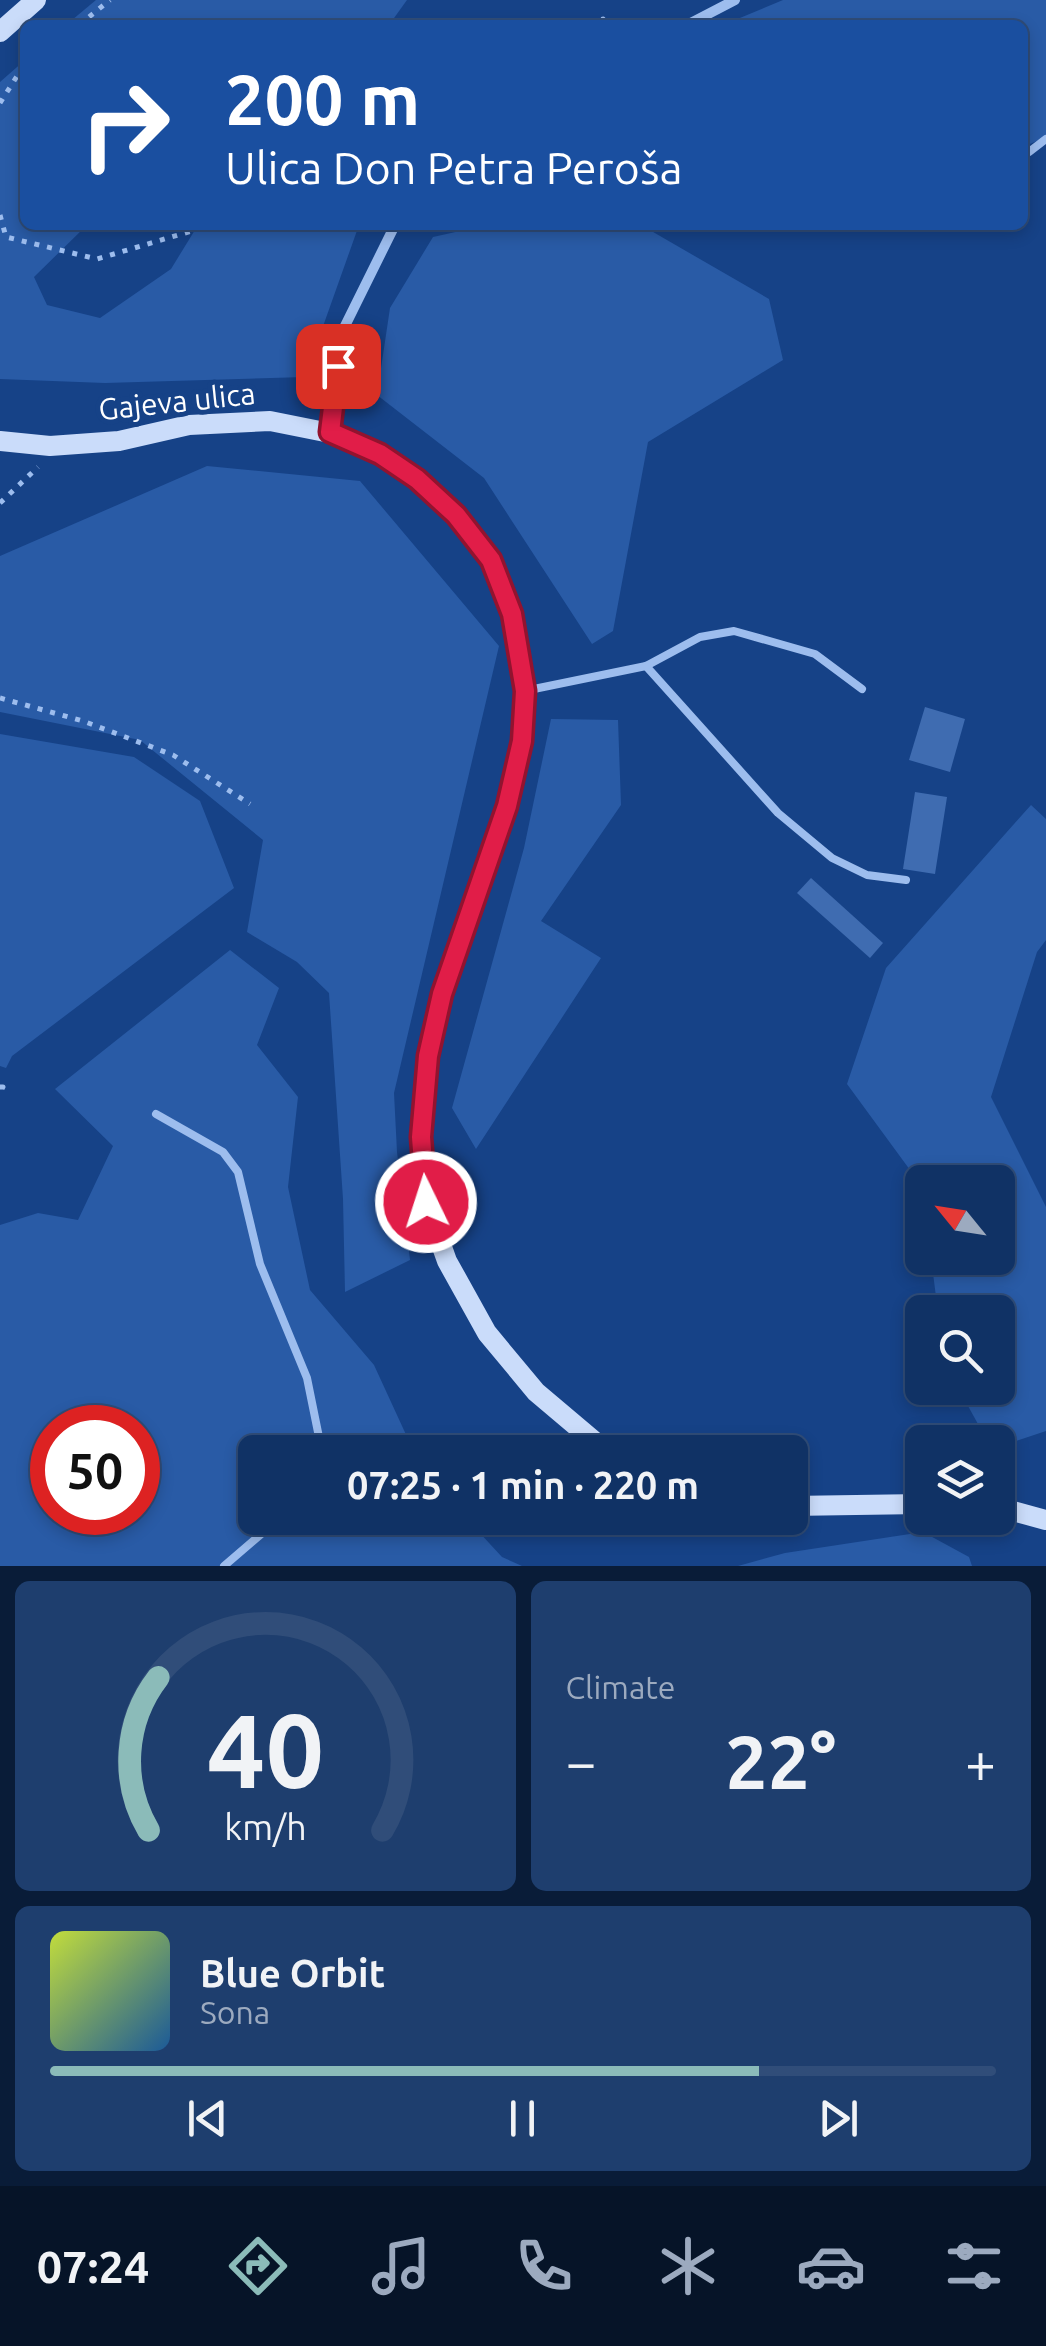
<!DOCTYPE html>
<meta charset="utf-8">
<style>
:root{--surface:#103265;--page:#1e3e6e;--text:#f1f3f6;--muted:#9caabf;--line:#304d79;--accent:#8bbbb9}
body{margin:0;font-family:Ubuntu,sans-serif;background:var(--page);color:var(--text);height:100vh;display:flex;flex-direction:column;font-size:38px;white-space:nowrap}
*{box-sizing:border-box;margin:0}
p{font-size:32px;color:var(--muted)}
.icon{flex:none;width:55px;height:55px;fill:none;stroke:currentColor;stroke-width:2;stroke-linecap:round;stroke-linejoin:round}
.map{position:relative;height:1566px;overflow:hidden}
.sheet{display:flex;flex-direction:column;gap:15px;padding:15px;background:#091c38;flex:1}
.sheet>*{flex:none}
.guide{position:absolute;left:20px;top:20px;width:1008px;height:210px;border-radius:15px;box-shadow:0 5px 15px #0003,0 0 0 2px var(--line);background:#1a4fa0;color:#fff;overflow:hidden}
.needle{width:65px;rotate:300deg}
.tools{position:absolute;left:905px;top:1165px;display:grid;gap:20px}
.tools a{display:grid;place-items:center;width:110px;height:110px;border-radius:15px;background:var(--surface);box-shadow:0 5px 15px #0003,0 0 0 2px var(--line);font-size:50px}
.speed{position:absolute;left:30px;top:1405px;display:flex;gap:20px;font-size:50px;font-weight:700;text-align:center}
.speed>*{display:grid;place-content:center;width:130px;height:130px;border-radius:50%;background:var(--surface);box-shadow:0 5px 15px #0003,0 0 0 2px var(--line);line-height:1}
.speed .limit{border:15px solid #d22;background:#fff;color:#111}
.pin{position:absolute;display:grid;place-items:center;width:85px;height:85px;color:#fff;margin:-42px;border-radius:20px;box-shadow:0 5px 15px #0006}
.me{position:absolute;width:110px;margin:-55px;rotate:356deg;stroke-linejoin:round;filter:drop-shadow(0 0 8px #0008)}
.turn{display:flex;align-items:center;gap:35px;height:210px;padding:0 40px;font-size:45px}
.turn .icon{width:130px;height:130px;stroke-width:2.5}
.turn b{display:block;font-size:70px;line-height:85px}
.big{font-size:75px;font-weight:700;line-height:1.1}
.sheet .widget{flex:1;display:flex;flex-direction:column;justify-content:center;gap:15px;min-width:0;padding:0 35px;border-radius:15px;background:var(--page)}
.sheet .dial{align-items:center;gap:0}
.dial svg{height:260px;overflow:visible;fill:none;stroke:var(--line);stroke-width:7;stroke-linecap:round;text-anchor:middle}
.dial text{fill:var(--text);stroke:none}
.song{display:flex;align-items:center;gap:30px}
.cover{width:120px;height:120px;border-radius:15px;background:linear-gradient(135deg,hsl(70 70% 55%),hsl(210 70% 35%))}
.played{height:10px;border-radius:5px;background:linear-gradient(90deg,var(--accent) 75%,var(--line) 75%)}
.keys{display:flex;justify-content:space-around;direction:ltr}
.heat{display:flex;justify-content:space-between;align-items:center;font-size:55px;direction:ltr}
.sheet .tiles{flex:1;display:grid;gap:15px;grid-template-columns:1fr 1fr}
.widget:last-child{grid-column:span 2}
.trip{position:absolute;left:238px;top:1435px;width:570px;height:100px;border-radius:15px;background:var(--surface);box-shadow:0 5px 15px #0003,0 0 0 2px var(--line);font-weight:700;line-height:100px;text-align:center}
.dock{display:flex;height:160px;justify-content:space-around;align-items:center;background:#061428;color:var(--muted)}
.dock .icon{width:70px;height:70px}
.dock .selected{color:var(--accent)}
.dock b{font-size:45px;color:var(--text)}
.map>svg:first-child{display:block}
.green{fill:#295ba6;fill-rule:evenodd}
.building{fill:#3f6cb1}
.lines{fill:none;stroke-linecap:round;stroke-linejoin:round}
.path{stroke:#9dbdee;stroke-width:5;stroke-dasharray:5 8;stroke-linecap:butt}
.lane{stroke:#9dbdee;stroke-width:8}
.street{stroke:#9dbdee;stroke-width:10}
.secondary{stroke:#cadcfa;stroke-width:20}
.route-casing{stroke:#92132f;stroke-width:25}
.route{stroke:#e11d48;stroke-width:18}
.labels{text-anchor:middle;stroke-width:10;stroke-linejoin:round;paint-order:stroke}
.street-label{font-size:30px;fill:#fff;stroke:#164287}
</style>
<div class="map">
<svg width="1046" height="1566" viewBox="0 0 1046 1566">
<rect width="100%" height="100%" fill="#164287"/>
<g class="green">
<path d="M96,0H407L389,25H66Z"/>
<path d="M783,0H1046V137L1023,147L1022,25H723Z"/>
<path d="M25,60V225H87L34,277L47,305L100,318L171,269L198,225H359L305,377L105,383L0,379V82Z"/>
<path d="M487,225H641L769,299L783,360L648,442L613,631L592,644L484,478L377,395L390,308L433,237Z"/>
<path d="M207,466L360,481L499,646L394,1093L397,1152L410,1260L345,1292L343,1199L329,993L297,962L247,932L263,840L140,740L0,712V556Z"/>
<path d="M551,719L618,720L621,805L541,921L601,958L476,1149L452,1108L524,848Z"/>
<path d="M0,734L134,757L200,801L234,888L12,1056L6,1068L0,1066Z"/>
<path d="M1031,805L1046,819V940L1037,952L991,1097L1046,1207V1431L998,1447V1442H988L958,1388H998V1312H938L931,1258H998V1182H922V1195L921,1185L847,1084L886,968Z"/>
<path d="M230,950L279,988L257,1045L298,1097L288,1187L310,1290L374,1365L414,1452H255V1518H466L502,1557L522,1566H0V1225L38,1213L78,1220L113,1146L55,1089ZM52,1428H138V1512H52Z"/>
<path d="M923,1532L969,1557L972,1566H738L785,1553Z"/>
</g>
<g class="building">
<path d="M925,707L965,719L950,772L909,760Z"/>
<path d="M915,792L947,797L935,874L903,869Z"/>
<path d="M811,878L883,943L870,958L797,893Z"/>
</g>
<g class="lines">
<g class="path">
<path d="M79,25L110,0"/>
<path d="M590,25L603,19L607,25"/>
<path d="M0,103L19,73L25,69"/>
<path d="M0,215L6,237L97,259L195,230L204,225"/>
<path d="M0,503L38,467"/>
<path d="M0,698L83,721L173,755L250,804"/>
<path d="M0,1087H3L0,1092"/>
</g>
<g class="lane">
<path d="M1029,152L1046,139"/>
<path d="M646,666L778,813L832,858L867,875L906,880"/>
<path d="M529,690L646,666L700,637L734,631L815,654L862,689"/>
<path d="M156,1114L223,1152L238,1172L260,1264L307,1378L322,1452"/>
<path d="M224,1566L280,1518"/>
</g>
<g class="street">
<path d="M687,25L735,0"/>
<path d="M330,433L342,332L395,225"/>
</g>
<g class="secondary">
<path d="M0,32L36,0"/>
<path d="M0,441L50,446L119,441L189,425L270,421L330,433L380,454L417,479L456,515L491,561L512,614L525,691L522,741L507,806L442,994L428,1056L421,1137L426,1202L447,1261L487,1333L536,1392L594,1441L615,1452"/>
<path d="M790,1506L922,1504"/>
<path d="M998,1507L1046,1520"/>
</g>
</g>
<g class="lines">
<defs>
<path id="route" d="M338,366L330,432L380,454L417,479L456,515L491,560L512,614L525,691L522,741L507,806L442,994L428,1056L421,1137L426,1202"/>
</defs>
<use href="#route" class="route-casing"/>
<use href="#route" class="route"/>
</g>
<g class="labels">
<g class="street-label">
<text transform="translate(177 402) rotate(-6)" y="10">Gajeva ulica</text>
</g>
</g>
</svg>
<div class="tools">
<a><svg class="needle" viewBox="-14 -14 28 28"><path d="M0-13l5 13h-10z" fill="#e53935"/><path d="M0 13l5-13h-10z" fill="#9caabf"/></svg></a>
<a><svg class="icon" aria-label="search" viewBox="0 0 24 24"><circle cx="10" cy="10" r="6"/><path d="M15 15l6 6"/></svg></a>
<a><svg class="icon" aria-label="layers" viewBox="0 0 24 24"><path d="M12 4l9 5-9 5-9-5zM3 14l9 5 9-5"/></svg></a>
</div>
<div class="speed"><div class="limit">50</div></div>
<div class="pin" style="left:338px;top:366px;background:#d93025"><svg class="icon" aria-label="arrive" viewBox="0 0 24 24"><path d="M6 21V4h12l-3 4 3 4H6"/></svg></div>
<svg class="me" style="left:426px;top:1202px" viewBox="-20 -20 40 40"><circle r="17" fill="#e11d48" stroke="#fff" stroke-width="3"/><path d="M0-11L8 9 0 5-8 9z" fill="#fff"/></svg>
<div class="trip">07:25 · 1 min · 220 m</div>
<div class="guide">
<div class="turn"><svg class="icon" aria-label="right" viewBox="0 0 24 24"><path d="M7 20v-9h11M14 6l5 5-5 5"/></svg><div><b>200 m</b>Ulica Don Petra Peroša</div></div>
</div>
</div>
<section class="sheet">
<div class="tiles">
<div class="widget dial"><svg viewBox="0 0 100 80">
<path d="M14 69A42 42 0 1 1 86 69"/>
<path d="M14 69A42 42 0 0 1 17 22" stroke="#8bbbb9"/>
<text x="50" y="56" font-size="32" font-weight="700">40</text>
<text x="50" y="72" font-size="11">km/h</text>
</svg></div>
<div class="widget"><p>Climate</p>
<div class="heat"><a>−</a><b class="big">22°</b><a>+</a></div>
</div>
<div class="widget">
<div class="song"><i class="cover"></i><div><b>Blue Orbit</b><p>Sona</p></div></div>
<div class="played"></div>
<div class="keys"><svg class="icon" aria-label="previous" viewBox="0 0 24 24"><path d="M18 5L8 12l10 7zM5 5v14"/></svg><svg class="icon" aria-label="pause" viewBox="0 0 24 24"><path d="M8 5v14M16 5v14"/></svg><svg class="icon" aria-label="next" viewBox="0 0 24 24"><path d="M6 5l10 7-10 7zM19 5v14"/></svg></div>
</div>
</div>
</section>
<nav class="dock">
<b>07:24</b>
<svg class="icon selected" aria-label="directions" viewBox="0 0 24 24"><path d="M12 3l9 9-9 9-9-9zM9 14v-3h6M13 9l2 2-2 2"/></svg>
<svg class="icon" aria-label="music" viewBox="0 0 24 24"><path d="M9 18V5l10-2v13"/><circle cx="6" cy="18" r="3"/><circle cx="16" cy="16" r="3"/></svg>
<svg class="icon" aria-label="phone" viewBox="0 0 24 24"><path d="M5 4h4l2 5-3 2q2 4 5 5l2-3 5 2v4C11 20 4 13 5 4z"/></svg>
<svg class="icon" aria-label="climate" viewBox="0 0 24 24"><path d="M12 3v18M4 7l16 10M4 17L20 7"/></svg>
<svg class="icon" aria-label="car" viewBox="0 0 24 24"><path d="M5 17H2v-5l4-1 3-4h7l3 4 3 1v5h-3M9 17h6M6 11h13"/><circle cx="7" cy="17" r="2"/><circle cx="17" cy="17" r="2"/></svg>
<svg class="icon" aria-label="filters" viewBox="0 0 24 24"><path d="M4 7h16M4 17h16"/><circle cx="9" cy="7" r="2"/><circle cx="15" cy="17" r="2"/></svg>
</nav>
